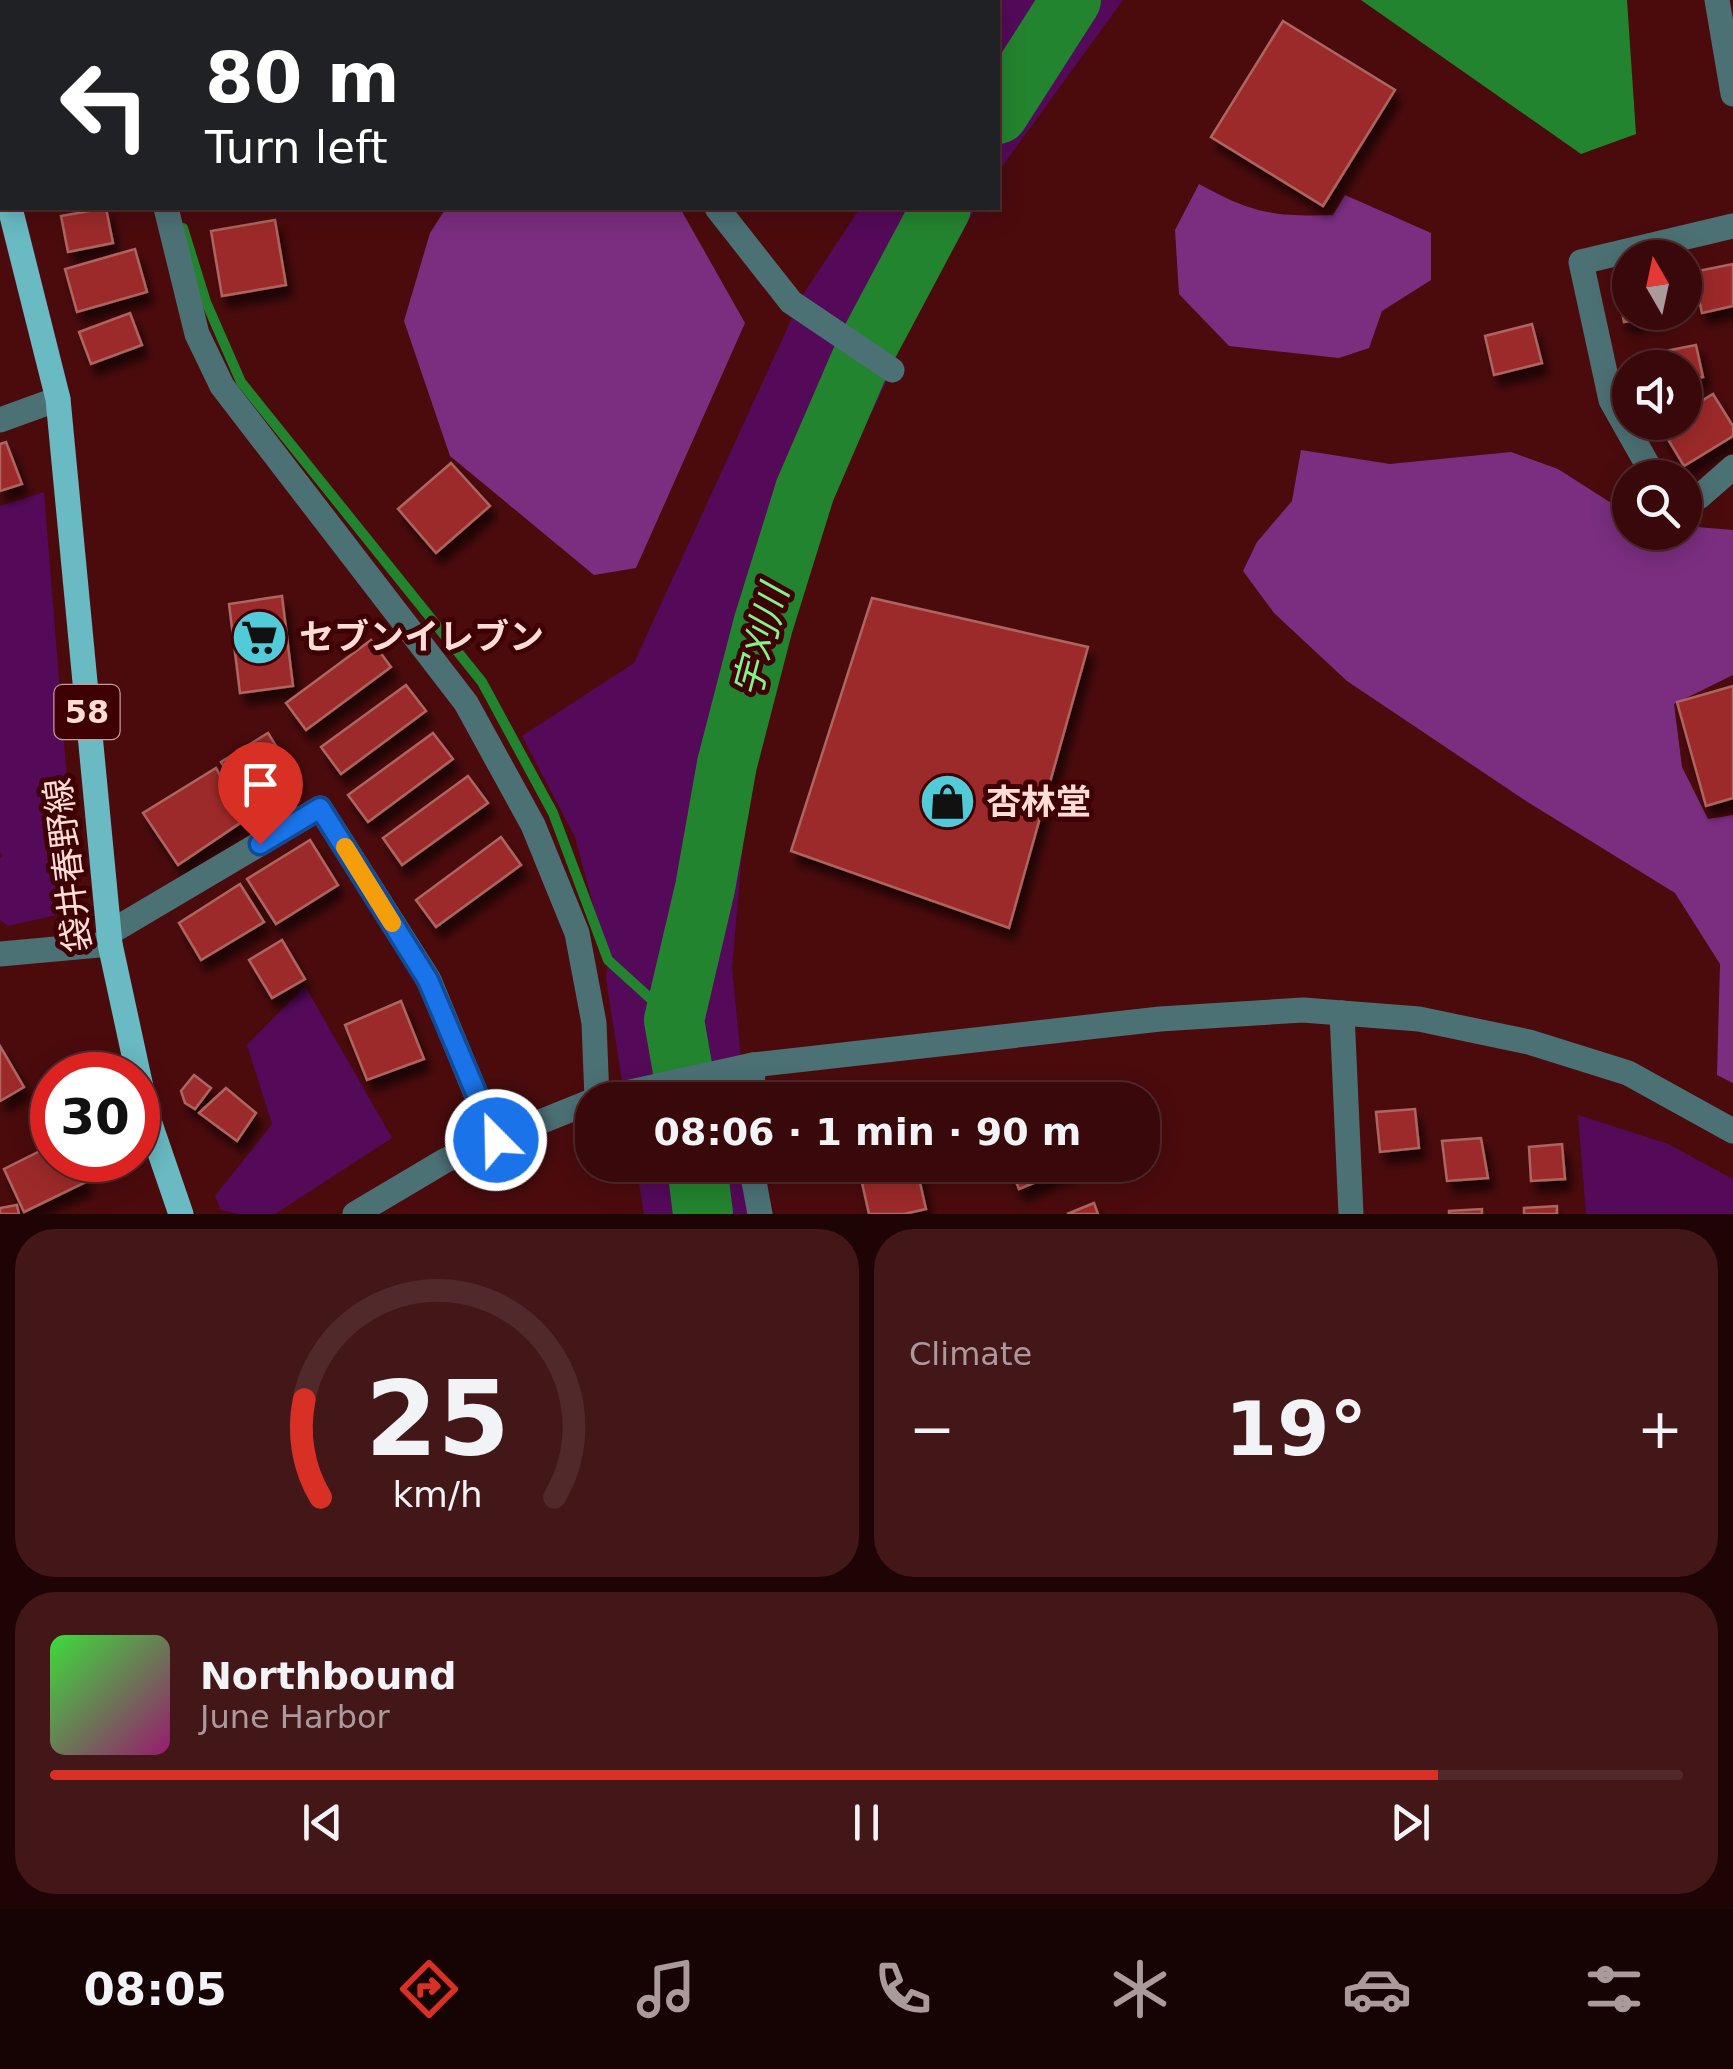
<!DOCTYPE html>
<meta charset="utf-8">
<style>
:root{--surface:#38080a;--page:#431618;--text:#f1f3f6;--muted:#ab9a9c;--line:#52292b;--accent:#d93025}
body{margin:0;font-family:"DejaVu Sans","Noto Sans JP",sans-serif;background:var(--page);color:var(--text);height:100vh;display:flex;flex-direction:column;font-size:38px;white-space:nowrap}
*{box-sizing:border-box;margin:0}
p{font-size:32px;color:var(--muted)}
.icon{flex:none;width:55px;height:55px;fill:none;stroke:currentColor;stroke-width:2;stroke-linecap:round;stroke-linejoin:round}
.map{position:relative;height:1214px;overflow:hidden}
.details{display:flex;flex-direction:column;gap:15px;padding:15px;background:#1f0406;flex:1}
.details>*{flex:none}
.banner{position:absolute;left:0px;top:0px;width:1000px;height:210px;box-shadow:0 5px 25px #0003,0 0 0 2px var(--line);background:#202124;color:#fff;overflow:hidden}
.needle{width:65px;rotate:351deg}
.buttons{position:absolute;left:1612px;top:240px;display:grid;gap:20px}
.buttons a{display:grid;place-items:center;width:90px;height:90px;border-radius:50%;background:var(--surface);box-shadow:0 5px 25px #0003,0 0 0 2px var(--line);font-size:50px}
.speed{position:absolute;left:30px;top:1052px;display:flex;gap:20px;font-size:50px;font-weight:700;text-align:center}
.speed>*{display:grid;place-content:center;width:130px;height:130px;border-radius:50%;background:var(--surface);box-shadow:0 5px 25px #0003,0 0 0 2px var(--line);line-height:1}
.speed .limit{border:15px solid #d22;background:#fff;color:#111}
.pin{position:absolute;display:grid;place-items:center;width:85px;height:85px;color:#fff;margin:-102px -42px;border-radius:50% 50% 50% 0;rotate:-45deg;box-shadow:0 0 10px #0007}
.pin .icon{rotate:45deg}
.me{position:absolute;width:110px;margin:-55px;rotate:337deg;stroke-linejoin:round;filter:drop-shadow(0 0 8px #0008)}
.turn{display:flex;align-items:center;gap:35px;height:210px;padding:0 40px;font-size:45px}
.turn .icon{width:130px;height:130px;stroke-width:2.5}
.turn b{display:block;font-size:70px;line-height:85px}
.big{font-size:75px;font-weight:800;line-height:1.1}
.details .widget{flex:1;display:flex;flex-direction:column;justify-content:center;gap:15px;min-width:0;padding:0 35px;border-radius:40px;background:var(--page)}
.details .dial{align-items:center;gap:0}
.dial svg{height:260px;overflow:visible;fill:none;stroke:var(--line);stroke-width:7;stroke-linecap:round;text-anchor:middle}
.dial text{fill:var(--text);stroke:none}
.song{display:flex;align-items:center;gap:30px}
.cover{width:120px;height:120px;border-radius:15px;background:linear-gradient(135deg,hsl(120 70% 55%),hsl(320 70% 35%))}
.played{height:10px;border-radius:5px;background:linear-gradient(90deg,var(--accent) 85%,var(--line) 85%)}
.keys{display:flex;justify-content:space-around;direction:ltr}
.heat{display:flex;justify-content:space-between;align-items:center;font-size:55px;direction:ltr}
.details .tiles{flex:1;display:grid;gap:15px;grid-template-columns:1fr 1fr}
.widget:last-child{grid-column:span 2}
.trip{position:absolute;left:575px;top:1082px;width:585px;height:100px;border-radius:40px;background:var(--surface);box-shadow:0 5px 25px #0003,0 0 0 2px var(--line);font-weight:800;line-height:100px;text-align:center}
.tab-bar{display:flex;height:160px;justify-content:space-around;align-items:center;background:#160304;color:var(--muted)}
.tab-bar .icon{width:70px;height:70px}
.tab-bar .active{color:var(--accent)}
.tab-bar b{font-size:45px;color:var(--text)}
.map>svg:first-child{display:block}
.green{fill:#540a59}
.forest{fill:#7b2e80}
.water{fill:#23842f}
.lines{fill:none;stroke-linecap:round;stroke-linejoin:round}
.stream{stroke:#23842f;stroke-width:10}
.river{stroke:#23842f;stroke-width:60}
.building{fill:#9d2b2b;stroke:#ad655f;stroke-width:2.5;filter:url(#shadow)}
.minor{stroke:#4c7175;stroke-width:25}
.major{stroke:#69bac3;stroke-width:25}
.route-casing{stroke:#114b97;stroke-width:25}
.route{stroke:#1a73e8;stroke-width:18}
.slow{stroke:#f59e0b;stroke-width:18}
.labels{text-anchor:middle;stroke-width:10;stroke-linejoin:round;paint-order:stroke}
.shield{fill:#3f0004;stroke:#c59b99;stroke-width:2.5}
.shield-label{font-size:32px;font-weight:bold;fill:#feddd9}
.poi-label{font-size:35px;font-weight:bold;fill:#feddd9;stroke:#3f0004;text-anchor:start}
.street-label{font-size:35px;fill:#feddd9;stroke:#3f0004}
.water-label{font-size:38px;font-style:italic;fill:#81f488;stroke:#3f0004}
</style>
<div class="map">
<svg width="1733" height="1214" viewBox="0 0 1733 1214">
<defs>
<filter id="shadow"><feDropShadow dx="6" dy="11" stdDeviation="5" flood-color="#0009"/></filter>
</defs>
<rect width="100%" height="100%" fill="#4b0b0d"/>
<g class="green">
<path d="M999,0H1123L998,172L997,2Z"/>
<path d="M860,208H976L905,333L892,370L805,551L748,785L732,968L745,1100H625L606,979L608,960L575,837L522,736L634,663L802,296Z"/>
<path d="M44,492L77,903L66,913L8,926L0,920V859L3,856L0,852V506Z"/>
<path d="M305,986L392,1138L275,1214H238L221,1210L215,1196L272,1124L247,1045Z"/>
<path d="M1578,1115L1668,1144L1733,1179V1214H1586Z"/>
<path d="M636,1165H752L759,1214H644Z"/>
</g>
<g class="forest">
<path d="M1199,184C1252,213 1273,217 1333,215L1345,195L1431,233V280L1382,311L1369,348L1339,358L1229,346L1179,294L1175,230Z"/>
<path d="M446,208H680L745,323L636,568L594,575L450,456L404,321L430,233Z"/>
<path d="M1301,450L1390,464L1511,452L1558,469L1630,515V532H1685V526L1733,530V675L1674,704L1682,767L1708,819L1733,815V1083L1717,1075L1720,964L1675,893L1526,801L1347,681L1274,613L1243,571L1257,542L1292,501Z"/>
</g>
<path class="water" d="M1361,0H1627L1636,134L1581,154Z"/>
<g class="lines">
<g class="stream">
<path d="M124,0L125,2"/>
<path d="M886,0L887,2"/>
<path d="M183,228L206,302L241,382L482,682L553,813L608,960L674,1020"/>
</g>
<g class="river">
<path d="M998,114L1071,0"/>
<path d="M688,1100L674,1020L705,888L727,764L763,625L805,490L865,351L941,208"/>
<path d="M697,1165L703,1214"/>
</g>
</g>
<g class="building">
<path d="M66,0H111L113,2H68Z"/>
<rect x="193" y="0" width="43" height="2"/>
<path d="M263,0H306L307,2H263Z"/>
<path d="M1283,21L1395,90L1323,206L1211,137Z"/>
<path d="M106,208L113,243L68,252L61,216Z"/>
<path d="M275,220L286,285L222,296L211,231Z"/>
<path d="M135,249L147,292L77,312L65,269Z"/>
<path d="M1733,264V306L1702,313L1693,272Z"/>
<path d="M1630,288V312L1671,313L1624,322L1618,290Z"/>
<path d="M130,313L142,345L91,364L79,332Z"/>
<path d="M1532,324L1542,363L1494,375L1485,336Z"/>
<path d="M1696,345L1703,377L1685,381V368H1642L1640,356Z"/>
<path d="M1713,394L1733,426V436L1684,466L1660,426L1666,422H1685V411Z"/>
<path d="M6,442L22,484L0,491V444Z"/>
<path d="M451,463L490,506L436,553L398,509Z"/>
<path d="M282,596L293,686L240,693L229,604Z"/>
<path d="M872,598L1088,647L1009,928L791,851Z"/>
<path d="M371,640L391,667L306,730L286,703Z"/>
<path d="M406,685L426,711L341,774L321,747Z"/>
<path d="M1733,686V798L1706,806L1677,702Z"/>
<path d="M268,733L297,780L267,799L260,786L242,797L221,762Z"/>
<path d="M433,733L453,759L368,822L348,795Z"/>
<path d="M216,768L246,819L178,865L143,813Z"/>
<path d="M468,776L488,803L402,865L383,838Z"/>
<path d="M501,837L521,865L436,927L416,900Z"/>
<path d="M310,840L338,885L276,924L247,879Z"/>
<path d="M240,884L264,922L201,960L179,923Z"/>
<path d="M282,940L305,979L272,998L249,960Z"/>
<path d="M401,1001L424,1059L367,1080L345,1025Z"/>
<path d="M0,1046L24,1087L0,1101Z"/>
<path d="M194,1075L211,1088L195,1109L185,1103L181,1091Z"/>
<path d="M226,1088L256,1113L237,1141L199,1113Z"/>
<path d="M1415,1109L1419,1148L1380,1152L1376,1112Z"/>
<path d="M1481,1138L1488,1178L1447,1181L1442,1141Z"/>
<path d="M1562,1144L1565,1179L1531,1181L1529,1147Z"/>
<path d="M52,1145V1160H75L86,1182L24,1212L4,1169Z"/>
<path d="M858,1165H916L926,1209L904,1214H869Z"/>
<path d="M1009,1165H1069L1070,1168L1019,1189Z"/>
<path d="M1094,1203L1098,1214H1067Z"/>
<path d="M17,1205L19,1214H0V1208Z"/>
<path d="M1557,1206V1214H1524V1208Z"/>
<path d="M1482,1209V1214H1449V1211Z"/>
</g>
<g class="lines">
<g class="minor">
<path d="M48,0L50,2"/>
<path d="M473,0V2"/>
<path d="M921,0L922,2"/>
<path d="M1717,0L1733,94"/>
<path d="M170,2L172,0"/>
<path d="M166,208L197,334L222,386L466,703L533,825L577,933L594,1023L597,1099"/>
<path d="M717,208L791,302L892,370"/>
<path d="M0,420L58,399"/>
<path d="M1655,478L1611,400L1581,262L1733,226"/>
<path d="M1685,497H1699L1733,467"/>
<path d="M109,933L320,808L429,980L495,1140"/>
<path d="M0,954L110,944"/>
<path d="M1342,1013L1351,1214"/>
<path d="M594,1100L753,1065L1160,1019L1303,1010L1419,1019L1529,1042L1628,1073L1733,1131"/>
<path d="M752,1100L753,1065"/>
<path d="M751,1165L760,1214"/>
<path d="M355,1214L446,1160L592,1101"/>
</g>
<g class="major">
<path d="M0,178L2,186"/>
<path d="M10,208L58,399L110,944L147,1115L181,1214"/>
</g>
</g>
<g class="lines">
<defs>
<path id="route" d="M260,844L320,808L428,980L496,1140"/>
</defs>
<use href="#route" class="route-casing"/>
<use href="#route" class="route"/>
<path class="slow" d="M345,847L392,923"/>
</g>
<defs>
<symbol id="supermarket-disc" viewBox="-11 -11 22 22"><circle r="9.5" fill="#52cbd8" stroke="#3f0004"/><path d="M-6-5.5h2.5l.6 2H6L4.5 2H-2.5L-4.4-4H-6ZM-1.5 3.2a1.3 1.3 0 1 0 .1 0ZM3 3.2a1.3 1.3 0 1 0 .1 0Z" fill="#111"/></symbol>
<symbol id="shop-disc" viewBox="-11 -11 22 22"><circle r="9.5" fill="#52cbd8" stroke="#3f0004"/><path d="M-5-2.5h2.3a2.7 3.5 0 0 1 5.4 0H5L5.5 6h-11ZM-1.5-2.5h3a1.5 2.3 0 0 0-3 0Z" fill="#111"/></symbol>
</defs>
<g fill-rule="evenodd">
<use href="#supermarket-disc" x="228" y="606" width="63" height="63"/>
<use href="#shop-disc" x="916" y="770" width="63" height="63"/>
</g>
<g class="labels">
<rect class="shield" x="54.5" y="685" width="65" height="54" rx="8"/>
<g class="shield-label">
<text x="87" y="723">58</text>
</g>
<g class="poi-label">
<text x="299" y="649">セブンイレブン</text>
<text x="986" y="814">杏林堂</text>
</g>
<g class="street-label">
<text transform="translate(68 865) rotate(-97)" y="12">袋井春野線</text>
</g>
<g class="water-label">
<text transform="translate(761 641) rotate(-75)" y="13">宇刈川</text>
</g>
</g>
</svg>
<div class="buttons">
<a><svg class="needle" viewBox="-14 -14 28 28"><path d="M0-13l5 13h-10z" fill="#e53935"/><path d="M0 13l5-13h-10z" fill="#ab9a9c"/></svg></a>
<a><svg class="icon" aria-label="sound" viewBox="0 0 24 24"><path d="M4 9h4l5-4v14l-5-4H4zM17 9q2 3 0 6"/></svg></a>
<a><svg class="icon" aria-label="search" viewBox="0 0 24 24"><circle cx="10" cy="10" r="6"/><path d="M15 15l6 6"/></svg></a>
</div>
<div class="speed"><div class="limit">30</div></div>
<div class="pin" style="left:260px;top:844px;background:#d93025"><svg class="icon" aria-label="arrive" viewBox="0 0 24 24"><path d="M6 21V4h12l-3 4 3 4H6"/></svg></div>
<svg class="me" style="left:496px;top:1140px" viewBox="-20 -20 40 40"><circle r="17" fill="#1a73e8" stroke="#fff" stroke-width="3"/><path d="M0-11L8 9 0 5-8 9z" fill="#fff"/></svg>
<div class="trip">08:06 · 1 min · 90 m</div>
<div class="banner">
<div class="turn"><svg class="icon" aria-label="left" viewBox="0 0 24 24"><path d="M17 20v-9H6M10 6l-5 5 5 5"/></svg><div><b>80 m</b>Turn left</div></div>
</div>
</div>
<section class="details">
<div class="tiles">
<div class="widget dial"><svg viewBox="0 0 100 80">
<path d="M14 69A42 42 0 1 1 86 69"/>
<path d="M14 69A42 42 0 0 1 9 39" stroke="#d93025"/>
<text x="50" y="56" font-size="32" font-weight="700">25</text>
<text x="50" y="72" font-size="11">km/h</text>
</svg></div>
<div class="widget"><p>Climate</p>
<div class="heat"><a>−</a><b class="big">19°</b><a>+</a></div>
</div>
<div class="widget">
<div class="song"><i class="cover"></i><div><b>Northbound</b><p>June Harbor</p></div></div>
<div class="played"></div>
<div class="keys"><svg class="icon" aria-label="previous" viewBox="0 0 24 24"><path d="M18 5L8 12l10 7zM5 5v14"/></svg><svg class="icon" aria-label="pause" viewBox="0 0 24 24"><path d="M8 5v14M16 5v14"/></svg><svg class="icon" aria-label="next" viewBox="0 0 24 24"><path d="M6 5l10 7-10 7zM19 5v14"/></svg></div>
</div>
</div>
</section>
<nav class="tab-bar">
<b>08:05</b>
<svg class="icon active" aria-label="directions" viewBox="0 0 24 24"><path d="M12 3l9 9-9 9-9-9zM9 14v-3h6M13 9l2 2-2 2"/></svg>
<svg class="icon" aria-label="music" viewBox="0 0 24 24"><path d="M9 18V5l10-2v13"/><circle cx="6" cy="18" r="3"/><circle cx="16" cy="16" r="3"/></svg>
<svg class="icon" aria-label="phone" viewBox="0 0 24 24"><path d="M5 4h4l2 5-3 2q2 4 5 5l2-3 5 2v4C11 20 4 13 5 4z"/></svg>
<svg class="icon" aria-label="climate" viewBox="0 0 24 24"><path d="M12 3v18M4 7l16 10M4 17L20 7"/></svg>
<svg class="icon" aria-label="car" viewBox="0 0 24 24"><path d="M5 17H2v-5l4-1 3-4h7l3 4 3 1v5h-3M9 17h6M6 11h13"/><circle cx="7" cy="17" r="2"/><circle cx="17" cy="17" r="2"/></svg>
<svg class="icon" aria-label="filters" viewBox="0 0 24 24"><path d="M4 7h16M4 17h16"/><circle cx="9" cy="7" r="2"/><circle cx="15" cy="17" r="2"/></svg>
</nav>
